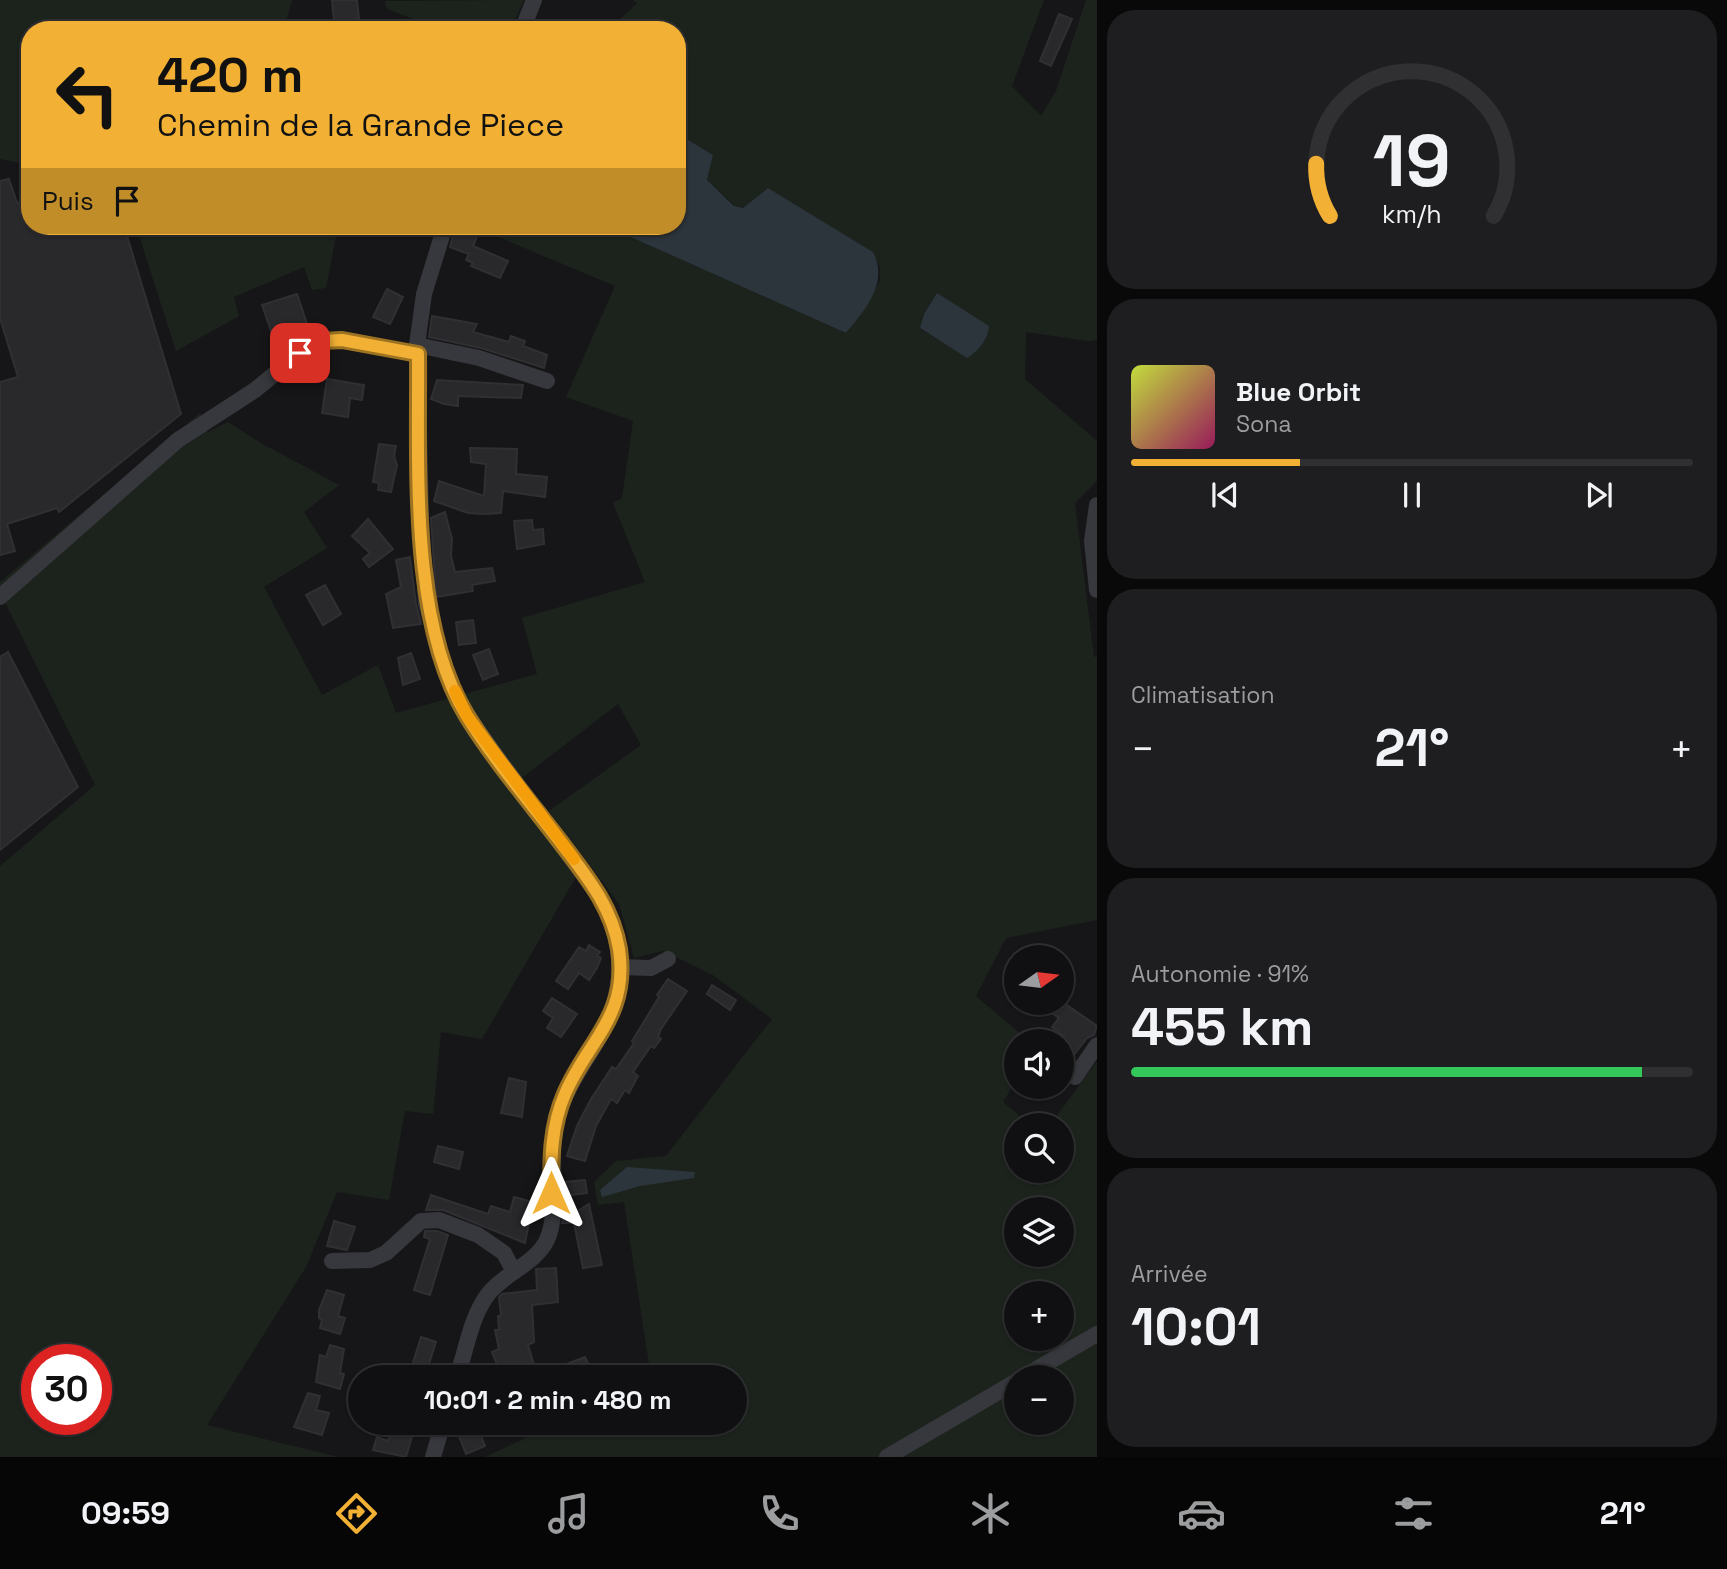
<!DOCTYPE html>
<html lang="fr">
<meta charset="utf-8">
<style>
:root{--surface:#101012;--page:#1e1e20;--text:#f1f3f6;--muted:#9c9d9f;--line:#303032;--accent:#f2b134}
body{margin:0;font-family:"Space Grotesk",sans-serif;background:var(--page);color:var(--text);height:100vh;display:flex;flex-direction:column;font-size:26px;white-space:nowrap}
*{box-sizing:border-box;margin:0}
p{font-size:23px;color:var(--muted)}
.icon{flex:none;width:38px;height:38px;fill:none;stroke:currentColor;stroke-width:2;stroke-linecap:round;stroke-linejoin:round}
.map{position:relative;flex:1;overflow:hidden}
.sheet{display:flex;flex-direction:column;gap:10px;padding:10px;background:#09090a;width:630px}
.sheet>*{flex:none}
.guide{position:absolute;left:21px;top:21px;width:665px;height:214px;border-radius:28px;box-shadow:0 2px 5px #0004,0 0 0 2px var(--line);background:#f2b134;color:#111;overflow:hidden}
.needle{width:46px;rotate:76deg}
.controls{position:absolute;left:1004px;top:945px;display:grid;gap:14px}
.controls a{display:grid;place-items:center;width:70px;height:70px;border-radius:50%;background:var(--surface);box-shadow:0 2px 5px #0004,0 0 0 2px var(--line);font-size:35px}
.speed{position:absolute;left:21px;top:1344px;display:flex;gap:14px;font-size:35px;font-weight:700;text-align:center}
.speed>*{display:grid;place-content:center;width:91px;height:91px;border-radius:50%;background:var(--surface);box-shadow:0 2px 5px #0004,0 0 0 2px var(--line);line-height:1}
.speed .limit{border:10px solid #d22;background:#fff;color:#111}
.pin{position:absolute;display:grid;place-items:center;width:60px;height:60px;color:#fff;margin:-30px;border-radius:14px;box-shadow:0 4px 10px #0006}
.me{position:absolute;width:77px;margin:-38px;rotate:0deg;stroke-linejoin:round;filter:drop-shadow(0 0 5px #0008)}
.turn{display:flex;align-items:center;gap:24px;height:147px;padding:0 21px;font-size:32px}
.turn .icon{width:91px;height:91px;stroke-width:2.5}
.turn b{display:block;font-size:49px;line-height:60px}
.then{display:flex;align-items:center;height:66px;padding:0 21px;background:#0003;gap:14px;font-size:26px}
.big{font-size:52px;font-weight:700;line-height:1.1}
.sheet .card{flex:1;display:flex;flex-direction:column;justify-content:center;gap:10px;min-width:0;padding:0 24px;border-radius:28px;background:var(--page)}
.sheet .dial{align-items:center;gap:0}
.dial svg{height:182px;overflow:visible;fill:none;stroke:var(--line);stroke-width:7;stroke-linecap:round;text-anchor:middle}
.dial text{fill:var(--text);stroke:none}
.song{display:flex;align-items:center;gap:21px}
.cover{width:84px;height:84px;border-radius:10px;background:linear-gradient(135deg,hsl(70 70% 55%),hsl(330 70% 35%))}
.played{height:7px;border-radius:4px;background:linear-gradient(90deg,var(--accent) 30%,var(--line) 30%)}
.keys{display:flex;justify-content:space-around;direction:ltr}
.heat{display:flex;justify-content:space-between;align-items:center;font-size:38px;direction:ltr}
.charge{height:10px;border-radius:5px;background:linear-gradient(90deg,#34c759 91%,var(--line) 0)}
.trip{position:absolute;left:348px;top:1365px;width:399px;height:70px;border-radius:35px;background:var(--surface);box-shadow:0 2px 5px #0004,0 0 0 2px var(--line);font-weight:700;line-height:70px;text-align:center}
.dock{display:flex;height:112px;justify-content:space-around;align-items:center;background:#060607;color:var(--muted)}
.dock .icon{width:49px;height:49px}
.dock .on{color:var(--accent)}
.dock b{font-size:32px;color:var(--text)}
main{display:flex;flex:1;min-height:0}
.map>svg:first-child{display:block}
.green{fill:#1c231d;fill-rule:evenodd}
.water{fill:#2c353c}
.building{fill:#29292c;stroke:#303034;stroke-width:2}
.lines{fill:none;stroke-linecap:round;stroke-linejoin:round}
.minor{stroke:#37383d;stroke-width:16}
.route-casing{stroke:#9d7322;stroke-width:18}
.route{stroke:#f2b134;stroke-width:12}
.slow{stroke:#f59e0b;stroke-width:12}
</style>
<main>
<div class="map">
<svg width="1097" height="1457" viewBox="0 0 1097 1457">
<rect width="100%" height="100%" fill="#161618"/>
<g class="green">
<path d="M0,0H292L284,30H30V165L0,159Z"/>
<path d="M524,0L511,30H442L387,9L385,1Z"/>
<path d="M633,0H1044L1012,86L1041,116L1056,91L1086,0H1097V340L1088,341L1026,332L1025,379L1097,441V481L1075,503L1094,657L1097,656V920L1006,938L976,996L1029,1041H1017V1079L1003,1102L1031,1125H1017V1171H1062V1125H1050L1097,1061V1457H485L558,1423H735V1377H651L624,1202L598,1205L594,1182L616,1161L666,1156L772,1019L713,975L663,951L634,958L619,904L549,811L641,745L618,704L510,787L577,875L482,1039L441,1032L433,1114L405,1111L389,1200L337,1192L306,1267L207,1425L339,1457H0V866L95,785L0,592V582L200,413L208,432L228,422L259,442L339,485L304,512L327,548L264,587L322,695L378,665L396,713L537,674L522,618L645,582L613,503L622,498L633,421L566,397L615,286L472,226H606L846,333L860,316L880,280V267L873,252L768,188L743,208L735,206L707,180L713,155L677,133V30H597L614,25L637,3ZM937,293L978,349L967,357L920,329L924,314ZM1017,1209H1062V1255H1017ZM1017,1293H1062V1339H1017ZM37,1360H96V1419H37ZM1017,1377H1062V1423H1017Z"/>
<path d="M136,226H338L326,288L312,290L304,267L234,297L239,316L176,351Z"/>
</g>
<g class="water">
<path d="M677,133L713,155L707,180L734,206L743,208L768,188L873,252C889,281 866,310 846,333L606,226H677Z"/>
<path d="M937,293L989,326C988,340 978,351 967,358L920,328L924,314Z"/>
<path d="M627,1167L695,1172L694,1178L640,1186L602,1197L600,1190Z"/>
</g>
<g class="building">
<path d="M332,0H357L359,19L334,22Z"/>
<path d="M1059,14L1072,19L1051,66L1040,61Z"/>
<path d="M9,179L17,203L30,200V226H124L181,414L59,512L57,508L7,524L15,551L0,555V382L18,377L0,318V181Z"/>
<path d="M455,227L477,236L473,246L508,261L500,278L471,266L473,263L466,260L469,254L450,247Z"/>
<path d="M387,289L403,297L390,324L373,317Z"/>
<path d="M297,294L309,330L289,338L291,343L277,348L262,305Z"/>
<path d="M432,316L477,324L473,332L509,342L511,336L525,341L523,346L547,355L544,368L481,348L429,337Z"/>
<path d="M327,379L364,385L362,400L350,398L348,417L322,413Z"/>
<path d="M437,380L523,385L521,398L458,396V406L444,404L431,399Z"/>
<path d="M379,444L396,446L394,456L397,465L391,492L378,490L379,483L373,482Z"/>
<path d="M470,448L517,449L516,474L547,477L545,497L503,491L501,513L485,514L468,513L434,501L439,481L484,496L486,464L471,462Z"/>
<path d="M445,512L452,539L451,556L455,572L492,568L495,581L472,585L473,591L436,597L431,518Z"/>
<path d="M368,519L393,549L369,567L363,559L370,553L352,536Z"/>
<path d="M532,520L533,530L543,529L544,544L517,549L514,521Z"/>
<path d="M410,557L416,604L421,624L393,628L386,594L401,587L396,560Z"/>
<path d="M325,585L341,614L323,625L306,595Z"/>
<path d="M473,620L476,643L459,645L456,622Z"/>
<path d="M489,649L498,674L483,680L473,655Z"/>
<path d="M8,652L78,787L0,850V657Z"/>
<path d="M411,653L420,679L403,685L398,658Z"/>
<path d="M589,945L600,952L597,956L601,958L597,968L589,980L579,973L568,989L556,981L579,947L586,951Z"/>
<path d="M668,979L687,991L661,1029L658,1037L661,1039L654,1048L651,1046L633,1072L638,1076L629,1093L625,1090L617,1103L611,1099L596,1126L585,1161L567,1156L577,1126L591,1099L612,1067L616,1069L634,1043L632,1041L659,997L657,995Z"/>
<path d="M712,985L736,1000L730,1010L707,994Z"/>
<path d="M552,998L577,1014L561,1037L547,1028L553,1018L543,1011Z"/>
<path d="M1038,1003H1064L1097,1026L1094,1035L1087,1038L1062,1070L1064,1036L1052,1027L1059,1018Z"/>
<path d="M509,1078L526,1082L522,1117L501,1113Z"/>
<path d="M438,1146L463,1152L459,1169L434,1162Z"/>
<path d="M585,1180L587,1193L564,1196V1182Z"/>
<path d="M431,1195L488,1214L491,1206L510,1212L514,1197L533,1202L525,1243L443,1210H426Z"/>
<path d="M589,1204L602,1265L583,1268L574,1223H562L563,1220Z"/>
<path d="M334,1221L355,1227L347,1250L327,1246Z"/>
<path d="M425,1231H437L448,1235L430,1295L414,1290L430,1239L424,1237Z"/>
<path d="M556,1268L558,1302L532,1305L534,1342L528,1345L537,1375L585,1357L589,1366L562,1377H526L525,1374L502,1377L492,1352L499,1349L495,1330H499L498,1316H501L499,1297L502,1294L537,1290L536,1269Z"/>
<path d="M327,1290L344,1295L338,1316L345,1318L340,1334L320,1328L322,1320L319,1318V1310Z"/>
<path d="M421,1337L436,1342L428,1367L425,1366L423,1373L428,1374V1377H394L398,1365L411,1369Z"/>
<path d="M330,1345L344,1349L340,1373L344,1374L340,1389L316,1382L320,1355L326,1357Z"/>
<path d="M308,1393L320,1396L316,1410L329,1413L322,1435L294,1427Z"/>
<path d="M468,1423H476L485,1446L466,1454L457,1431L460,1430L459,1427Z"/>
<path d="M392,1427L413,1433L406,1457L373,1450L377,1437L388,1441Z"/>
</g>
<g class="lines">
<g class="minor">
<path d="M522,30L534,0"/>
<path d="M445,226L424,294L417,345L421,520L426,603L446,674L467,716L604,903C629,960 623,1001 590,1053C577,1074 563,1095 557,1119C547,1157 561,1209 547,1240C535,1264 505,1273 489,1293C471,1315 466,1351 457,1377"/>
<path d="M417,345L479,358L547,381"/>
<path d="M1097,505L1092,541L1097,590"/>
<path d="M0,597L178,440L255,390L300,353L323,341L342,339L418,354"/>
<path d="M620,967L651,968L668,959"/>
<path d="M1075,1077L1097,1045"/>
<path d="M332,1261L370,1260L386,1253L421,1221L439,1220L478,1235L504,1253L514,1272"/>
<path d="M1023,1377L1097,1334"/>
<path d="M433,1457L443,1423"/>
<path d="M887,1457L1017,1381"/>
</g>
</g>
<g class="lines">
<defs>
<path id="route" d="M300,353L323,341L342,340L418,354C419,464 409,621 467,716C495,761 530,802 562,844C587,877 612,907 619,949C629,1017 588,1040 565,1094C551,1126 551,1158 551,1193"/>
</defs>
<use href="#route" class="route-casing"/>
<use href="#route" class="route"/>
<path class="slow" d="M455,691L467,716L574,859"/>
</g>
</svg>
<div class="controls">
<a><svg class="needle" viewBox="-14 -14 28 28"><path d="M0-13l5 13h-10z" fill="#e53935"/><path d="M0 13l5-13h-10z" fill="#9c9d9f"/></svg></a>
<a><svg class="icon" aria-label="sound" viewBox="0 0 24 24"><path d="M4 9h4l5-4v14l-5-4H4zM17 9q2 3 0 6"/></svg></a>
<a><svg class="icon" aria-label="search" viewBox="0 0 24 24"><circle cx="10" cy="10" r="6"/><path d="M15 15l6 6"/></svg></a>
<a><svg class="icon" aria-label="layers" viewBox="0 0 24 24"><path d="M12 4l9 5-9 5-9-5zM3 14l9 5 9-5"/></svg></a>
<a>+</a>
<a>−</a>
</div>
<div class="speed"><div class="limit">30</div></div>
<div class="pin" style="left:300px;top:353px;background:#d93025"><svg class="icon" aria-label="arrive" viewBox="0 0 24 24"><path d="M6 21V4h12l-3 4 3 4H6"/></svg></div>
<svg class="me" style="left:551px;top:1193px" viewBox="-20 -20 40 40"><path d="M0-17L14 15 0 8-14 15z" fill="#f2b134" stroke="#fff" stroke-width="4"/></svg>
<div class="trip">10:01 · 2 min · 480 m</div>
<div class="guide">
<div class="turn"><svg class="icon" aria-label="left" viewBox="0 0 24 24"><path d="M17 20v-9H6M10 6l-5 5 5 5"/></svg><div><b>420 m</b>Chemin de la Grande Piece</div></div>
<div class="then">Puis<svg class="icon" aria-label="arrive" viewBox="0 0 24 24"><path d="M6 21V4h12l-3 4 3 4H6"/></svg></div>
</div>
</div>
<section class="sheet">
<div class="card dial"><svg viewBox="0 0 100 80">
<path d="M14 69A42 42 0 1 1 86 69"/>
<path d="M14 69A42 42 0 0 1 8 46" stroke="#f2b134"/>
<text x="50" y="56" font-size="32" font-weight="700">19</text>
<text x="50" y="72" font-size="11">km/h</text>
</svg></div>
<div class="card">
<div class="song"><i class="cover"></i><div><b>Blue Orbit</b><p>Sona</p></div></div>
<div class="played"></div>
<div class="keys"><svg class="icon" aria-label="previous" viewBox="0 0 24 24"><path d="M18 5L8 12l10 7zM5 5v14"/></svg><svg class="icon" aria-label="pause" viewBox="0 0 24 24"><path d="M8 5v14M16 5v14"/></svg><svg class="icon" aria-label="next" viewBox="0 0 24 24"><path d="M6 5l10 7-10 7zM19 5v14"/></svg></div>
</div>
<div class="card"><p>Climatisation</p>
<div class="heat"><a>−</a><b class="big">21°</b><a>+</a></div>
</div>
<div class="card"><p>Autonomie · 91%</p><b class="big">455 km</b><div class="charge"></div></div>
<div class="card"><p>Arrivée</p><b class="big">10:01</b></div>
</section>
</main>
<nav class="dock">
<b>09:59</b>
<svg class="icon on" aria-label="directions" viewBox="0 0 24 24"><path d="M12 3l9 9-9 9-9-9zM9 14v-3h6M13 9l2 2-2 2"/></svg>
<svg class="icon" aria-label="music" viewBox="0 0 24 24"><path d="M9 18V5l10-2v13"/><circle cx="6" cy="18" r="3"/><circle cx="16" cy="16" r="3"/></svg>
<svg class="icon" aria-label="phone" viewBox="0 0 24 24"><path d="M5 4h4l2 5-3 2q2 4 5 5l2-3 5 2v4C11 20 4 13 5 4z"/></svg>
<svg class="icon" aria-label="climate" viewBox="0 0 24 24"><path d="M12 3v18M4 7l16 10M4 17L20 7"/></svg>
<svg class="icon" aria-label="car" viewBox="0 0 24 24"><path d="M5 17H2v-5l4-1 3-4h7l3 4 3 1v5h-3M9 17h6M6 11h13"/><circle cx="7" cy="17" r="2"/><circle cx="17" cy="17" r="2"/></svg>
<svg class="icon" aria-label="filters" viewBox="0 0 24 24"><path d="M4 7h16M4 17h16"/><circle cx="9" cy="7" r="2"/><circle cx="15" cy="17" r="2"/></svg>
<b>21°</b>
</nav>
